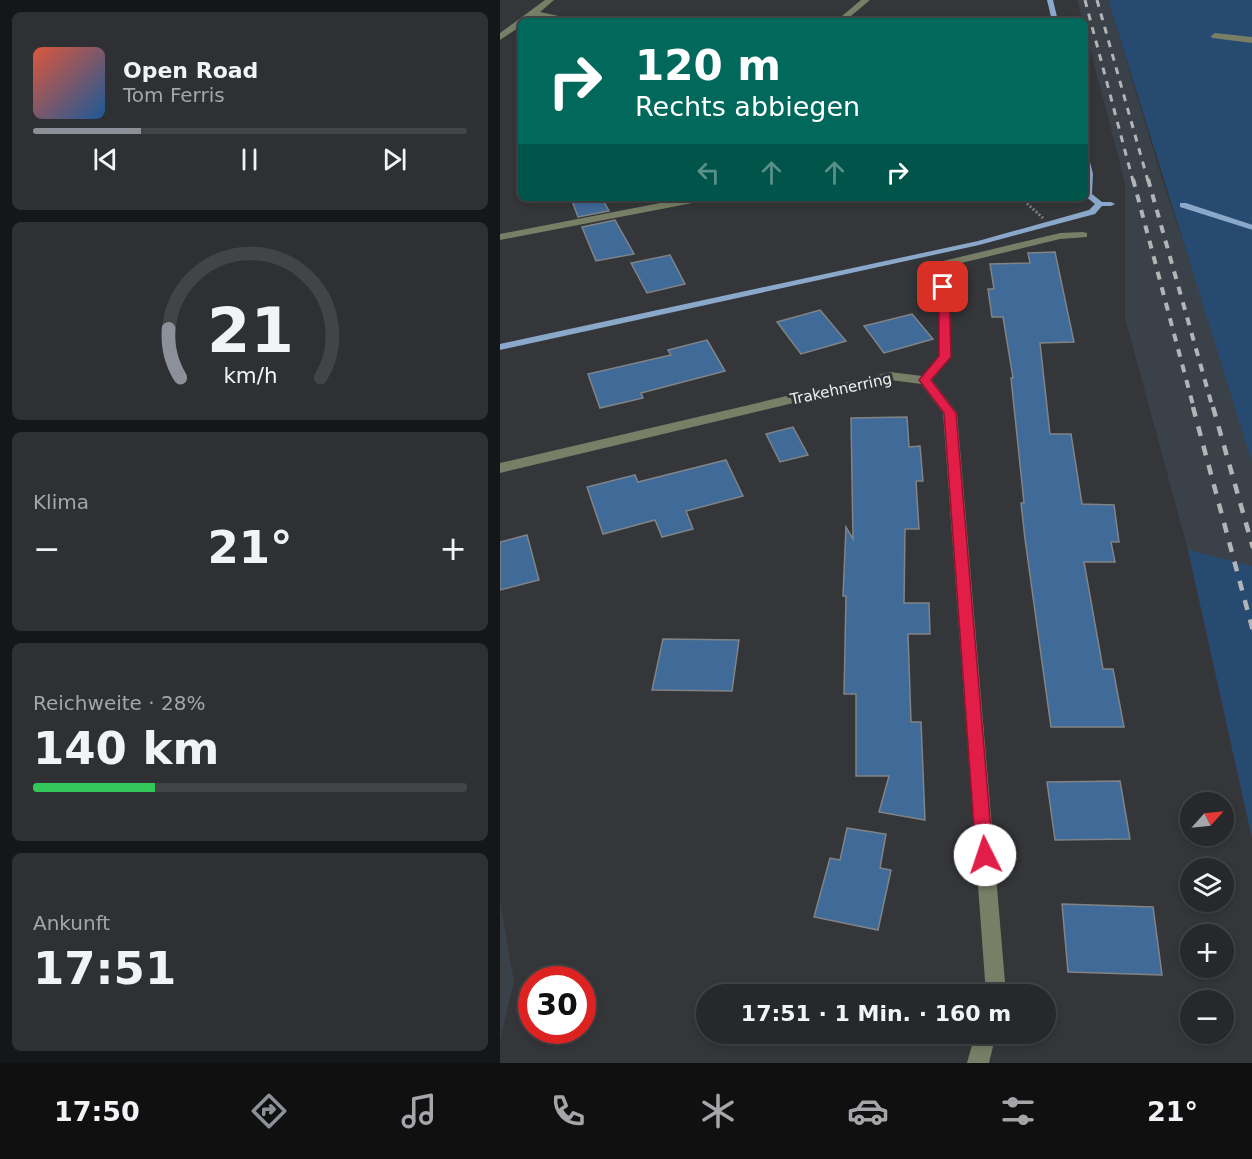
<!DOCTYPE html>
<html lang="de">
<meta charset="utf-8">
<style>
:root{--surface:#27282b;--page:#2f3033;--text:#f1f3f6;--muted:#a4a6a9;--line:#434447;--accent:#8c9099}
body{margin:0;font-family:"DejaVu Sans",sans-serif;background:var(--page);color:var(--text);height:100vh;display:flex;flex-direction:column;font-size:22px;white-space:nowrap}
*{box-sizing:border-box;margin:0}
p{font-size:20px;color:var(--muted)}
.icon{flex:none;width:33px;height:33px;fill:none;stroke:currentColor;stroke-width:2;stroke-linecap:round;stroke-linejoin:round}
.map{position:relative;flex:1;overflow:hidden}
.sheet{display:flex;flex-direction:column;gap:12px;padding:12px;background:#151618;width:500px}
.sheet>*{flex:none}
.hud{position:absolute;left:18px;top:18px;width:570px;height:183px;border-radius:9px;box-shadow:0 3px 9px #0003,0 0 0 2px var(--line);background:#00695c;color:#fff;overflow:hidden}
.needle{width:39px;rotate:63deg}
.fabs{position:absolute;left:680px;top:792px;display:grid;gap:12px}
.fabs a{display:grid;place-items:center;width:54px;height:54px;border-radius:50%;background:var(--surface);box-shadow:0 3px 9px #0003,0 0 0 2px var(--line);font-size:30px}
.speed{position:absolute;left:18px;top:966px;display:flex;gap:12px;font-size:30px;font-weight:700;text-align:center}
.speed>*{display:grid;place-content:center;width:78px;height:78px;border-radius:50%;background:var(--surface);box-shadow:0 3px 9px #0003,0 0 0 2px var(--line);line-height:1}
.speed .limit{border:9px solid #d22;background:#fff;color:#111}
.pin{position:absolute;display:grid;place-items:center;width:51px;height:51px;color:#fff;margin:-26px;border-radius:12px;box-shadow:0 3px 9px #0006}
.me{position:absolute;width:66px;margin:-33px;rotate:356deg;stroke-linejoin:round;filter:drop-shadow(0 0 4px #0008)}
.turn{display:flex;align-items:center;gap:21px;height:126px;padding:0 18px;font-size:27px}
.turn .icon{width:78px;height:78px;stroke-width:2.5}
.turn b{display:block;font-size:42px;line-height:51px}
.lanes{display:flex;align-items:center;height:57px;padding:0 18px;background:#0003;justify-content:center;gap:30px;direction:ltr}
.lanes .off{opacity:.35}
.big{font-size:45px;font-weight:700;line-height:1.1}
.sheet .widget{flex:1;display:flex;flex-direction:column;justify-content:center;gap:9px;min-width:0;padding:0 21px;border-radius:9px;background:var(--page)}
.sheet .dial{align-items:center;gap:0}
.dial svg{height:156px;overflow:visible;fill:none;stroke:var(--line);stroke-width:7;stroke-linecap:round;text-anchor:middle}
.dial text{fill:var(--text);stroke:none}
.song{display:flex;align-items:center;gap:18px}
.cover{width:72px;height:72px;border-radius:9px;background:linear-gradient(135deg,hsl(10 70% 55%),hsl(210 70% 35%))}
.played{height:6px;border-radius:3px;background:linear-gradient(90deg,var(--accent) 25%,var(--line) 25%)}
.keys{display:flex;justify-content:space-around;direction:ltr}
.heat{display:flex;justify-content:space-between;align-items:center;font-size:33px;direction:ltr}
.charge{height:9px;border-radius:4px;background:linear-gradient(90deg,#34c759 28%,var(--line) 0)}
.trip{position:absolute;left:196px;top:984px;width:360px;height:60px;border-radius:30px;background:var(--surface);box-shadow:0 3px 9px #0003,0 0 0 2px var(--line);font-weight:700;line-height:60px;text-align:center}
.dock{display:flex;height:96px;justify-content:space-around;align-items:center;background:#101011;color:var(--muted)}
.dock .icon{width:42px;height:42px}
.dock .current{color:var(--accent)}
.dock b{font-size:27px;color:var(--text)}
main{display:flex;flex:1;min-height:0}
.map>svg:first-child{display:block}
.built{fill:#3b4148}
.green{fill:#274a70}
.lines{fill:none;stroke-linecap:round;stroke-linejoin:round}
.stream{fill:#8aa8ca;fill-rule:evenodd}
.building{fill:#406a97;stroke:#808487;stroke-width:1.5}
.path{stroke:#7e8083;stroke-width:3;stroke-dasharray:2 2;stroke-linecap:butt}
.minor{fill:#787f66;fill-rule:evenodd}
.rail-far2{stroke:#b2b4b6;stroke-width:3;stroke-dasharray:7 7;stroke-linecap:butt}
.rail-far1{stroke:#b2b4b6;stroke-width:4;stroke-dasharray:8 8;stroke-linecap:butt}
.rail{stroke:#b2b4b6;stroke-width:4.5;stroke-dasharray:10 10;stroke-linecap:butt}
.route{fill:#e11d48;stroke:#92132f;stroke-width:1.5}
.labels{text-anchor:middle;stroke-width:6;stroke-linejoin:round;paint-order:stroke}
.street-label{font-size:15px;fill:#edeff1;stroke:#343639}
</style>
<main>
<section class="sheet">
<div class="widget">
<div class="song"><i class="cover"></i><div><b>Open Road</b><p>Tom Ferris</p></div></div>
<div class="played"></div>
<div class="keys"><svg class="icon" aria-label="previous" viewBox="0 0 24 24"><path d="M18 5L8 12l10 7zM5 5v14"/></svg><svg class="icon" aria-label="pause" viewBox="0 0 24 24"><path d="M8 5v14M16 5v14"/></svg><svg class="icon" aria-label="next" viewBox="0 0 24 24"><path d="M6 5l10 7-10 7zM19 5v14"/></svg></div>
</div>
<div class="widget dial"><svg viewBox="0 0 100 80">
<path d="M14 69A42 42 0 1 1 86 69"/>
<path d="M14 69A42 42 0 0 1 8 44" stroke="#8c9099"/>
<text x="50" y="56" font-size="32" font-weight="700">21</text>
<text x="50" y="72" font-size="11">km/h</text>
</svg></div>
<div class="widget"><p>Klima</p>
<div class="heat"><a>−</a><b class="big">21°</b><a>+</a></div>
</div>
<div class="widget"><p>Reichweite · 28%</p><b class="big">140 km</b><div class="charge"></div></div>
<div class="widget"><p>Ankunft</p><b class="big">17:51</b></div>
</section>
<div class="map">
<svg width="753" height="1063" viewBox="0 0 753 1063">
<rect width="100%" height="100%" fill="#343639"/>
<g class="built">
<path d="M577,0H608L664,185L752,447V838L688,550L625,318V183L585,29V21H583Z"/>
<path d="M0,901L14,981L0,1041Z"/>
</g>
<g class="green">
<path d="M608,0H752V462Z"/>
<path d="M688,550L752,566V838Z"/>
</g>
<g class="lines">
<g class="stream">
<path d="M547,0H553L558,21H552Z"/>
<path d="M585,156L589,158L593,174L592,194L602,202H611L615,204L611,206H602L595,214L479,245L0,350V344L478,241L589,210L595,204L585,196Z"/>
<path d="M680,203H686L753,225V230L680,207Z"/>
</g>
</g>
<g class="building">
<path d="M71,198H102L109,211L78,217Z"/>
<path d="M115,220L134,254L96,261L82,227Z"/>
<path d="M555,252L574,342L540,343L550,434H571L582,504L614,505L619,542H611L615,562H584L603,669H613L624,727H551L525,539L521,503H524L511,378H513L503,317H492L488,289H494L490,264L530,263L528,253Z"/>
<path d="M170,255L185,284L147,293L131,263Z"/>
<path d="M320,310L346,341L301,354L277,322Z"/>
<path d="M412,314L433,339L384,353L364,326Z"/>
<path d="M207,340L225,371L141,393L143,398L100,408L88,374L171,355L168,350Z"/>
<path d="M407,417L409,447L420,446L423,481H416L419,529H405L404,603H429L430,634H408L411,722H421L425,820L379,812L389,776H356V694H344L346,596H343L346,527L353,539L351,418Z"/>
<path d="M293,427L308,455L280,462L266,434Z"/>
<path d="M226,460L243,496L186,511L193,529L162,537L155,520L103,534L87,487L135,475L138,482Z"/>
<path d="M27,535L39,580L0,590V542Z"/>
<path d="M163,639L239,640L232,691L152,690Z"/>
<path d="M620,781L630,839L555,840L547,782Z"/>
<path d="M347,828L386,834L380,868L391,870L378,930L314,917L330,858L340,860Z"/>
<path d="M562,904L653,907L662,975L568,972Z"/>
</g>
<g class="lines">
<path class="path" d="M521,198L543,218"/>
<g class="minor">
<path d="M45,0H54L40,12L82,21H63L34,16L27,21H21V26L0,40V33Z"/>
<path d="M361,0H370L345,21H336Z"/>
<path d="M715,33L753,37V43L712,38L711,36Z"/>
<path d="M186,198H208L203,201L0,240V234Z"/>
<path d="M583,232L587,233V237L560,239L449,266L451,357L432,380L457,413L506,994H486L443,413L421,384L390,380L0,473V463L390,372L422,376L439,356V262L560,233Z"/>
<path d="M475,1034H496L489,1063H467Z"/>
</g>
<g class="rail-far2">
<path d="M585,0L633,181"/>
<path d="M597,0L648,181"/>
</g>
<g class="rail-far1">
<path d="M633,179L694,409"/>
<path d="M648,179L713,409"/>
</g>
<g class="rail">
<path d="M693,407L753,631"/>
<path d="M713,407L753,548"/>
</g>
</g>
<path class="route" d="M439,284H443L449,287L451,357L431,380L456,413L493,855L491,860L485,863L479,860L476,855L444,413L419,380L439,356Z"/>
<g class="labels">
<g class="street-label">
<text transform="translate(341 389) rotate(-12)" y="5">Trakehnerring</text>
</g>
</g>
</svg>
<div class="fabs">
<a><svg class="needle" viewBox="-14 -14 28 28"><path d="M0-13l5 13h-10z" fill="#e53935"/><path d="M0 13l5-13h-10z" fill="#a4a6a9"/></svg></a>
<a><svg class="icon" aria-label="layers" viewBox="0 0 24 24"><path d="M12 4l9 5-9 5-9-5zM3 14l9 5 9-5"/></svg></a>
<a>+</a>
<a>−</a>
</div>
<div class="speed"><div class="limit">30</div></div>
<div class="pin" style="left:443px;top:287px;background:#d93025"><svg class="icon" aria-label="arrive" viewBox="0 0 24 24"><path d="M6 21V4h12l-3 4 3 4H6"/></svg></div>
<svg class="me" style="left:485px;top:855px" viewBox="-20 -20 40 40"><circle r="19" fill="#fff"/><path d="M0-13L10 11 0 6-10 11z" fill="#e11d48"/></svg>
<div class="trip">17:51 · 1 Min. · 160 m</div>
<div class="hud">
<div class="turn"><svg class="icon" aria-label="right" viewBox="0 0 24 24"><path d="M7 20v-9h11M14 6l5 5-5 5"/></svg><div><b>120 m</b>Rechts abbiegen</div></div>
<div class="lanes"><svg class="icon off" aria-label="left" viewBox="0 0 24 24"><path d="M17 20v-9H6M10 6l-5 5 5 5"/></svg><svg class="icon off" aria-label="ahead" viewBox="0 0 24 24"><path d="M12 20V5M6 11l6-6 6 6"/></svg><svg class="icon off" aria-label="ahead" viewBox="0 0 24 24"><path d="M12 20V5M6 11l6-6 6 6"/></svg><svg class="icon" aria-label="right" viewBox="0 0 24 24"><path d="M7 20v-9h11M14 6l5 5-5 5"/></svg></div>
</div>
</div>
</main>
<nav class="dock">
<b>17:50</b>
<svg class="icon current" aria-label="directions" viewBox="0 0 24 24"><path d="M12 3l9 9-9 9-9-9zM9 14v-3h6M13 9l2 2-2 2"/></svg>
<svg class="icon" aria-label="music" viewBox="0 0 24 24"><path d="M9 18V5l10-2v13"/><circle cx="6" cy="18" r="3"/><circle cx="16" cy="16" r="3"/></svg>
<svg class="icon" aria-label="phone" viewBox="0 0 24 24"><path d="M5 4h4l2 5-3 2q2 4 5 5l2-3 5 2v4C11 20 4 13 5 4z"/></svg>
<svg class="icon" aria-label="climate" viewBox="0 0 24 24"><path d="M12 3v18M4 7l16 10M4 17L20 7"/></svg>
<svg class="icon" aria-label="car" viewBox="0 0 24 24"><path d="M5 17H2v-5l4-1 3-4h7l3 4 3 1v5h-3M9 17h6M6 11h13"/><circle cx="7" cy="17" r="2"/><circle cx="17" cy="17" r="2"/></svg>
<svg class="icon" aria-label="filters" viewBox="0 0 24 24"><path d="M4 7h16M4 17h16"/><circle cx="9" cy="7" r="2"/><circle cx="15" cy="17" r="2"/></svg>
<b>21°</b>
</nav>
